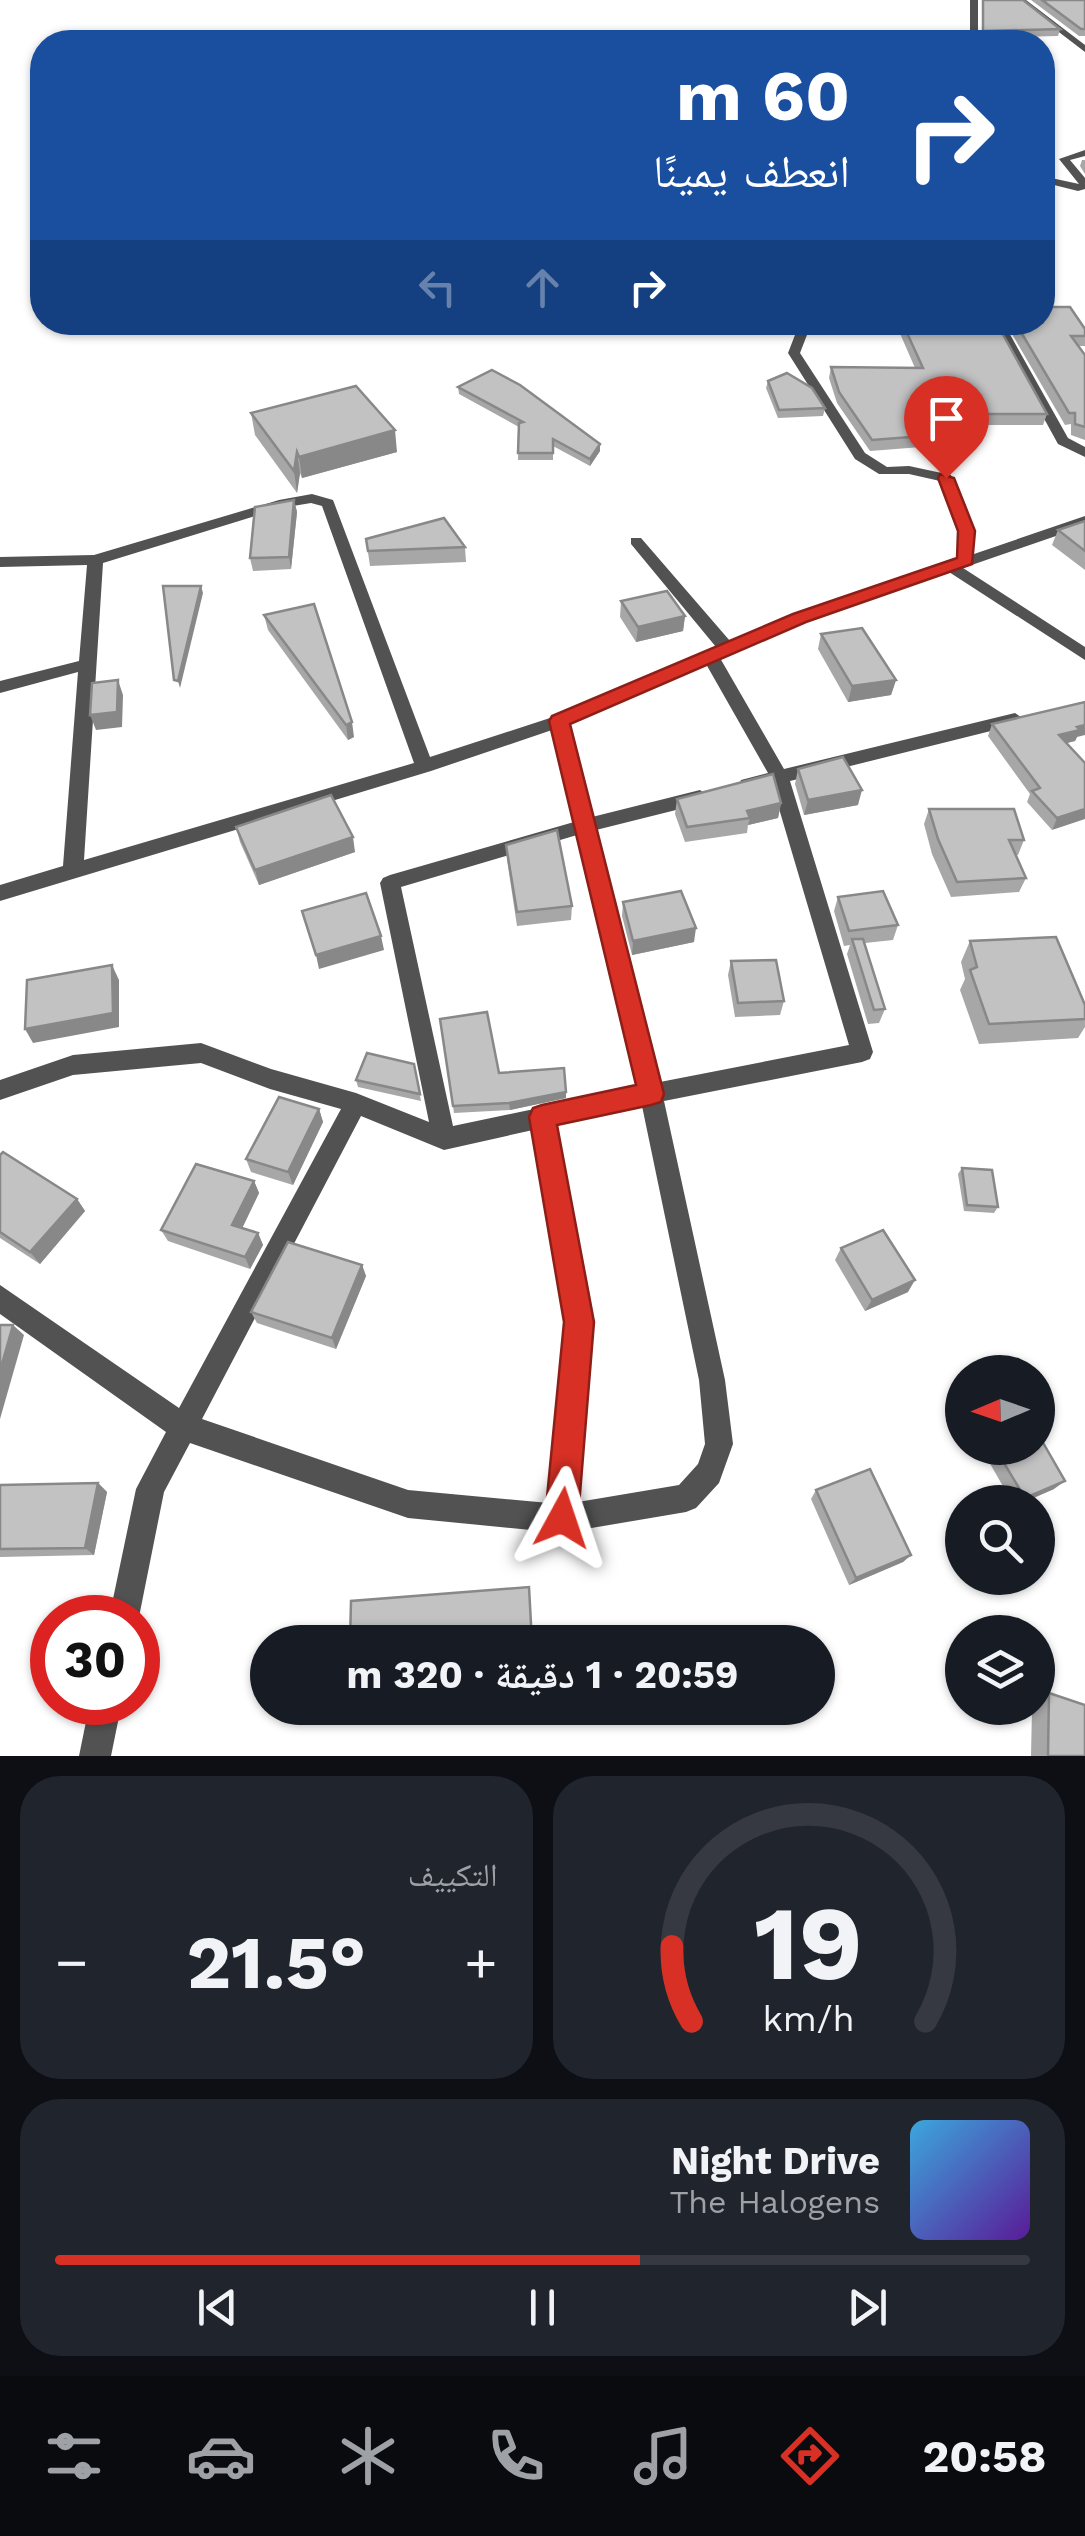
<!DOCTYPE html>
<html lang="ar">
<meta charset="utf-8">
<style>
:root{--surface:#171b24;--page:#20242c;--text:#f1f3f6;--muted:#9ea1a6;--line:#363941;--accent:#d93025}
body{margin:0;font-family:"Work Sans","Noto Naskh Arabic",sans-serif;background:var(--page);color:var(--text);direction:rtl;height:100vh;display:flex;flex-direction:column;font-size:38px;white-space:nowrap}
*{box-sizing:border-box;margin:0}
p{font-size:32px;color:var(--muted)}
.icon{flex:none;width:55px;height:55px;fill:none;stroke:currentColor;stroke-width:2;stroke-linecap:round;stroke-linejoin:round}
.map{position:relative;height:1756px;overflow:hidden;direction:ltr}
.sheet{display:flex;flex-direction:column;gap:20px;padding:20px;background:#0d0f14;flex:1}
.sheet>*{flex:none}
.guide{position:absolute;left:30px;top:30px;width:1025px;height:305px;border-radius:40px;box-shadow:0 2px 8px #0004;direction:rtl;background:#1a4fa0;color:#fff;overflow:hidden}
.needle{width:65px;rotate:268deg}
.fabs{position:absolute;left:945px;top:1355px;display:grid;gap:20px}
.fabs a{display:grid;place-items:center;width:110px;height:110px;border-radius:50%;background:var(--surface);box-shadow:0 2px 8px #0004;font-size:50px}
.speed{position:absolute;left:30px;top:1595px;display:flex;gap:20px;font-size:50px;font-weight:700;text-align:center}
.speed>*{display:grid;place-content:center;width:130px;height:130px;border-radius:50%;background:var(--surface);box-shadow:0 2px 8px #0004;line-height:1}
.speed .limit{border:15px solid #d22;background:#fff;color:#111}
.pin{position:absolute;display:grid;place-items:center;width:85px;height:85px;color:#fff;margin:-102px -42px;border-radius:50% 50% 50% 0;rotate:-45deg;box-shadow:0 0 10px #0007}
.pin .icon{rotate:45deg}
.me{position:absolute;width:110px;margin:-55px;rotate:5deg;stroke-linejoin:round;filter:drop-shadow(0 0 8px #0008)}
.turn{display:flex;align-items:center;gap:35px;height:210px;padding:0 40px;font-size:45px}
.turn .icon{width:130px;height:130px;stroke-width:2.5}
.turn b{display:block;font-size:70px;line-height:85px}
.lanes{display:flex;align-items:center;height:95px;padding:0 40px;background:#0003;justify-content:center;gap:50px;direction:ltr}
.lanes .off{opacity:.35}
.big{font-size:75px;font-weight:700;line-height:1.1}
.sheet .tile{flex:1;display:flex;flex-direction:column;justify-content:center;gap:15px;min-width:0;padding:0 35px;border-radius:40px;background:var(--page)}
.sheet .dial{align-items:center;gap:0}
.dial svg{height:260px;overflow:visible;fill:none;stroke:var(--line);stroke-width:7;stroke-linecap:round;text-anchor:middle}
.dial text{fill:var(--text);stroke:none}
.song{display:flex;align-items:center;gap:30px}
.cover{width:120px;height:120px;border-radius:15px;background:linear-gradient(135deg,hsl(200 70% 55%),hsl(270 70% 35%))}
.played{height:10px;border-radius:5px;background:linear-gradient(90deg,var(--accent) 60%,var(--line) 60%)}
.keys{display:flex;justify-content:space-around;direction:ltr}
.heat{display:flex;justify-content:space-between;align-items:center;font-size:55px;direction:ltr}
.sheet .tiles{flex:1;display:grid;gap:20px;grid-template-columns:1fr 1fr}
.tile:last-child{grid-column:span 2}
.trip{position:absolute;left:250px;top:1625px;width:585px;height:100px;border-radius:50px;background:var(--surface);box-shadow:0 2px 8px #0004;font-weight:700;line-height:100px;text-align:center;direction:rtl}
.menu{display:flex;height:160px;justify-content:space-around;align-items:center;background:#090b0e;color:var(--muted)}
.menu .icon{width:70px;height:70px}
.menu .current{color:var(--accent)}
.menu b{font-size:45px;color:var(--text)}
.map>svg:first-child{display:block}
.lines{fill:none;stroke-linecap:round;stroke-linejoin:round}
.street{fill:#525252;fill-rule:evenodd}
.wall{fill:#a7a7a7}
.shaded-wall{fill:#888}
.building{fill:#c2c2c2;stroke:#888;stroke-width:2.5}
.route{fill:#d93025;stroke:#8d1f18;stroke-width:2.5}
</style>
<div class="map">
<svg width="1085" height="1756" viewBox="0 0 1085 1756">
<rect width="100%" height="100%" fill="#fff"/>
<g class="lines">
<g class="street">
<rect x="970" y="0" width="8" height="42"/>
<path d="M1017,0H1026L1085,45V52Z"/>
<path d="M1085,150V156L1070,160L1085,178V189L1078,191L1042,182V176L1079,184L1059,159Z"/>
<path d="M800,322H812L800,353L865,453L887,467L909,466L951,475L974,531V554L1085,516V526L963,568L1085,647V660L949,572L805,622L720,658L784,769L1015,713L1024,719L1015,725L790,781L873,1052L870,1059L862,1062L664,1101L725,1380L733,1444L719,1483L696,1508L686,1512L562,1533L408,1518L190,1443L164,1492L138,1622V1618H109L136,1489L166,1432L0,1314V1285L179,1408L341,1109L270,1089L201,1063L73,1075L0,1100V1080L73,1055L201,1043L271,1069L356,1093L429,1122L380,883L383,878L390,875L574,822L552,730L431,771L0,901V885L63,866L78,672L0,693V681L79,661L87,565L0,567V557L94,555L279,500L312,494L333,500L430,757L553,717L716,647L631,544V538H641L730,641L793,614L958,559V531L940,481L909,474H879L855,459L788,353ZM311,503L322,506L414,763L84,860L103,563L281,508ZM706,664L768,773L741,780L739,785L748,792L772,785L849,1045L660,1082L596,830L700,804L709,797L700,790L592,817L569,724ZM577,835L638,1087L453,1126L401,887ZM642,1106L699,1380L705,1444L698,1464L679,1485L578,1502L592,1322L555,1125ZM361,1116L444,1150L533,1130L566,1322L549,1503L408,1490L202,1419Z"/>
<path d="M991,322H1003L1068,438L1085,447V457L1058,444Z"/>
<path d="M90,1702H122L111,1756H79Z"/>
</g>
</g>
<g class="wall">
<path d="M982,0H1023L1060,29L1058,36L982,38Z"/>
<path d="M1031,0H1085V36H1079Z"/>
<path d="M1082,160H1085V174L1080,166Z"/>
<path d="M1048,307L1085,329V346H1079L1085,355V440L1071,435V424L1065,425L1005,322H1042Z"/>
<path d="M895,322H996L1047,414L1043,425H944L950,434L947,445L870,451L837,403L829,378L831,367L915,368Z"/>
<path d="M768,381L825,408L823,416L778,418L766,388Z"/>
<path d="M458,387L600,444V451L590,466L553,446V460H518L519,427L459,394Z"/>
<path d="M251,413L397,452L302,478L300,473L297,493L255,435Z"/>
<path d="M294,500L297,512L291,569L253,571L250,558Z"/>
<path d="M1085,521V570L1052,545L1058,530Z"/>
<path d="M366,539L465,547L466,562L370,566Z"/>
<path d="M621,601L685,616L683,631L636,642L620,617Z"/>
<path d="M264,615L354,737L348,740L268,630Z"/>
<path d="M821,634L896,680L891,695L848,702L818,649Z"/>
<path d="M992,724L1077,737L1075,741L1067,743L1085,763L1052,830L1027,802L1030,794L988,736Z"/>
<path d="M798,769L858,805L804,815L795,784Z"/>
<path d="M677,799L781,803L778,818L748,825L747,833L685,842L675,814Z"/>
<path d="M929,809L1024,840L1018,855H1016L1026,878L1019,892L951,897L932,854L924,824Z"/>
<path d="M236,827L355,852L259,885L240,842Z"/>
<path d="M506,845L572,906L571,920L517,926L507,860Z"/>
<path d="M838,897L898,925L893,940L865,943L885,1009L879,1023L868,1024L847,954L850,945L844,946L834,911Z"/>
<path d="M623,902L694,942L632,955L622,916Z"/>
<path d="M970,941L1085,1005V1027L1078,1038L979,1044L960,990L965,979L961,962Z"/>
<path d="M731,961L784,1001L780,1015L735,1017L728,975Z"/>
<path d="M440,1019L499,1073L566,1092V1098L510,1110L454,1113Z"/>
<path d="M414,1064L421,1101L358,1087L356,1080Z"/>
<path d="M319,1109L323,1122L293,1185L251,1172L246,1159Z"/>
<path d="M0,1155L77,1199L85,1211L40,1264L0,1238Z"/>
<path d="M962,1168L998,1207L994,1213L964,1211L958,1174Z"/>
<path d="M254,1181L259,1193L242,1228L258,1233L263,1245L250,1269L168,1241L161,1230Z"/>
<path d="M841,1248L908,1292L865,1311L835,1260Z"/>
<path d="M362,1265L366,1276L336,1349L257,1323L251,1312Z"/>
<path d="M981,1448H1038L1054,1489L1024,1502H1012Z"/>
<path d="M98,1483L107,1492L94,1555L0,1557V1485Z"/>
<path d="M816,1490L911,1555L903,1562L849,1585L811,1499Z"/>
<path d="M1049,1693L1085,1756H1031L1032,1708H1038V1698Z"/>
</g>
<g class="shaded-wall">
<path d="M395,430L397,452L302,478L299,457Z"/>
<path d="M600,444V451L590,466V459Z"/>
<path d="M297,452L300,473L297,493L294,471Z"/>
<path d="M294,500L297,512L291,569L289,557Z"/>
<path d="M201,586L203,593L180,688L178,681Z"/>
<path d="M685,616L683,631L636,642L638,627Z"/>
<path d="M118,680L123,695L122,727L96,730L90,715Z"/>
<path d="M896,680L891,695L848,702L852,686Z"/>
<path d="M352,722L354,737L348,740L346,725Z"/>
<path d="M1085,725V735L1077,737L1075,741L1054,746L1059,735Z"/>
<path d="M862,790L858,805L804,815L808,800Z"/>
<path d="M781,803L778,818L748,825L750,818L747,811Z"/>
<path d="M1085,809V819L1052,830L1057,818Z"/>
<path d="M353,837L355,852L259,885L255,870Z"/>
<path d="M696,928L694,942L632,955L633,941Z"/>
<path d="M381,936L384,950L319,969L316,955Z"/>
<path d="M112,965L119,980V1027L33,1043L25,1029Z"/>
<path d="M566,1092V1098L510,1110L509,1103Z"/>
<path d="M319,1109L323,1122L293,1185L288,1172Z"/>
<path d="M254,1181L259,1193L238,1237L232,1225Z"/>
<path d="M77,1199L85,1211L40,1264L30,1252Z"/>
<path d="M258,1233L263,1245L250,1269L245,1257Z"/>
<path d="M362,1265L366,1276L336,1349L332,1338Z"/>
<path d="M915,1280L908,1292L865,1311L872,1300Z"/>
<path d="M13,1325L24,1335L0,1419V1371Z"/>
<path d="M1065,1481L1054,1489L1024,1502H1020L1025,1498Z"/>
<path d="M98,1483L107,1492L94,1555L85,1548Z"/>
<path d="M911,1555L903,1562L849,1585L856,1578Z"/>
</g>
<g class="building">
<path d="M983,0H1023L1060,29L983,31Z"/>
<path d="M1042,0H1085V29H1081Z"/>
<path d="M1042,295L1048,307H1070L1085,329V336H1071L1085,355V427L1075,424V413H1069L1015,322H1042Z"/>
<path d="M902,322H996L1047,414H937L950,434L872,440L839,392L831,367L923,368Z"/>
<path d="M492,370L520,385L600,444L590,459L553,439V453H518L519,423L523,422L458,387Z"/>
<path d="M787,373L812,388L825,408L779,410L768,381Z"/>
<path d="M356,386L395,430L299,457L297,452L294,471L251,413Z"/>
<path d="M294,500L289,557L250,558L255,507Z"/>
<path d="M444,518L465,547L368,551L366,539Z"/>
<path d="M1085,521V551L1058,530Z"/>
<path d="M163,586H201L178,681L174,680Z"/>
<path d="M667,591L685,616L638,627L621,601Z"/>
<path d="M314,604L352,722L346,725L264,615Z"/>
<path d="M862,628L896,680L852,686L821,634Z"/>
<path d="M118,680L117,712L90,715L92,683Z"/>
<path d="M1085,702V725L1077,727L1080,730L1059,735L1085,763V809L1057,818L1032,791L1040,788L992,724Z"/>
<path d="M843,757L862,790L808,800L798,769Z"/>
<path d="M773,774L781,803L747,811L750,818L687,827L677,799Z"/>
<path d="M331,795L353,837L255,870L236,827Z"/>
<path d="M929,809H1014L1024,840H1009L1026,878L957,882L938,839Z"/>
<path d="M557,830L572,906L517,912L506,845Z"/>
<path d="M681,891L696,928L633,941L623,902Z"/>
<path d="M883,891L898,925L849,931L838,897Z"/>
<path d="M366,893L381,936L316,955L302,911Z"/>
<path d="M1056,937L1085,1005V1019L989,1024L970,970L977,967L970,941Z"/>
<path d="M852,939H863L885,1009L874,1010Z"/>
<path d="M776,960L784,1001L738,1003L731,961Z"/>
<path d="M112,965L113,1013L25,1029L27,980Z"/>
<path d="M487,1012L499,1073L564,1068L566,1092L509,1103L453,1106L440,1019Z"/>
<path d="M367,1053L414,1064L420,1094L356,1080Z"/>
<path d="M279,1097L319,1109L288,1172L246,1159Z"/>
<path d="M3,1152L77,1199L30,1252L0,1232V1155Z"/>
<path d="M196,1164L254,1181L232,1225L258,1233L245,1257L161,1230Z"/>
<path d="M962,1168L992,1170L998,1207L967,1205Z"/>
<path d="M883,1230L915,1280L872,1300L841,1248Z"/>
<path d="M288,1242L362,1265L332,1338L251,1312Z"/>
<path d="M0,1325H13L0,1371Z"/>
<path d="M1038,1434L1065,1481L1025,1498L995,1448H1038Z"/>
<path d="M870,1469L911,1555L856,1578L816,1490Z"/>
<path d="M98,1483L85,1548L0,1549V1485Z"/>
<path d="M529,1587L532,1642H350L351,1601Z"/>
<path d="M1049,1693L1085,1705V1756H1048Z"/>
</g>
<path class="route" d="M940,474L954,478L975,531L972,564L806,622L570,724L664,1094L661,1102L651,1105L557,1125L594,1322L578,1518L573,1530L562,1535L550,1530L545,1518L564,1322L529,1117L533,1108L542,1105L636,1085L549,721L552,716L793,614L957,558L958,531L938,478Z"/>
</svg>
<div class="fabs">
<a><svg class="needle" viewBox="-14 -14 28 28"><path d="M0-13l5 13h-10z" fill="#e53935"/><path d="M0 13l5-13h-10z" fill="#9ea1a6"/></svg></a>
<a><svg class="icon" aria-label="search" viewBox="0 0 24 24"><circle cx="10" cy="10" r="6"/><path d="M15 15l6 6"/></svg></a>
<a><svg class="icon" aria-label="layers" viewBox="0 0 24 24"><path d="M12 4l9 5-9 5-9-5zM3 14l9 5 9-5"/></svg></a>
</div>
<div class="speed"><div class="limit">30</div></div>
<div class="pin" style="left:946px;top:478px;background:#d93025"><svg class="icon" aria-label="arrive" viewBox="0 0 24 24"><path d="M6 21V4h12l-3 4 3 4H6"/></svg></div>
<svg class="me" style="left:562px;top:1518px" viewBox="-20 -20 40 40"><path d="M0-17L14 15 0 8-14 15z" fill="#d93025" stroke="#fff" stroke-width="4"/></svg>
<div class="trip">20:59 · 1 دقيقة · 320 m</div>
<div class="guide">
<div class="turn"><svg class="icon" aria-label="right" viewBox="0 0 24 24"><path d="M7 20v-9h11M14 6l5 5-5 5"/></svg><div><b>60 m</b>انعطف يمينًا</div></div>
<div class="lanes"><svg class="icon off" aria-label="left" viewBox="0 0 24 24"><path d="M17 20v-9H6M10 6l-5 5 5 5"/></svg><svg class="icon off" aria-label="ahead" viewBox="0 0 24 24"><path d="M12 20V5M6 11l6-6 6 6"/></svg><svg class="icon" aria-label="right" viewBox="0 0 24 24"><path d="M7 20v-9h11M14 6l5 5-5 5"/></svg></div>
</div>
</div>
<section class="sheet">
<div class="tiles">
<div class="tile dial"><svg viewBox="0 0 100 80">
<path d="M14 69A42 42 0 1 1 86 69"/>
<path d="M14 69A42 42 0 0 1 8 46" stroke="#d93025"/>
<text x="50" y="56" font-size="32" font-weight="700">19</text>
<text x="50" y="72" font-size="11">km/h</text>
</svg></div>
<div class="tile"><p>التكييف</p>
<div class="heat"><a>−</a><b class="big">21.5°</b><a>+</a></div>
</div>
<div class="tile">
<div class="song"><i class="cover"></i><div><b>Night Drive</b><p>The Halogens</p></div></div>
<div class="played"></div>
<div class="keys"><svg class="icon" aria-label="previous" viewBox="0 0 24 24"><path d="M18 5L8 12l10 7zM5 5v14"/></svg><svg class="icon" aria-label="pause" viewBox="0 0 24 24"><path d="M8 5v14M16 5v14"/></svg><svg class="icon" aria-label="next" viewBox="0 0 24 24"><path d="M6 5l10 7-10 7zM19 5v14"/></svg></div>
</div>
</div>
</section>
<nav class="menu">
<b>20:58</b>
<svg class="icon current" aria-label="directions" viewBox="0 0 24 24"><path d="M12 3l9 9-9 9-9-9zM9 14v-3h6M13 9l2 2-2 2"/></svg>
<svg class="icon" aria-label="music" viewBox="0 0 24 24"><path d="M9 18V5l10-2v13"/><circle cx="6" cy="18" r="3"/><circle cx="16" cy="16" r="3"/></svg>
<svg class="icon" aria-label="phone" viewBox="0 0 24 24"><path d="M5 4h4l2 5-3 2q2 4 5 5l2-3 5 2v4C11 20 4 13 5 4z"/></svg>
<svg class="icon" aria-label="climate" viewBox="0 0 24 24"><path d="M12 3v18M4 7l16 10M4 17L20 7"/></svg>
<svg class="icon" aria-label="car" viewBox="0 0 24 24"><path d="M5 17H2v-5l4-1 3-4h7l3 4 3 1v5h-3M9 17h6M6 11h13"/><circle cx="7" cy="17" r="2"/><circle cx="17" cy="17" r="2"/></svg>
<svg class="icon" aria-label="filters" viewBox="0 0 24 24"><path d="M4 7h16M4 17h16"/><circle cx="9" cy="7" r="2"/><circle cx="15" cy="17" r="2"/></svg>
</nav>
